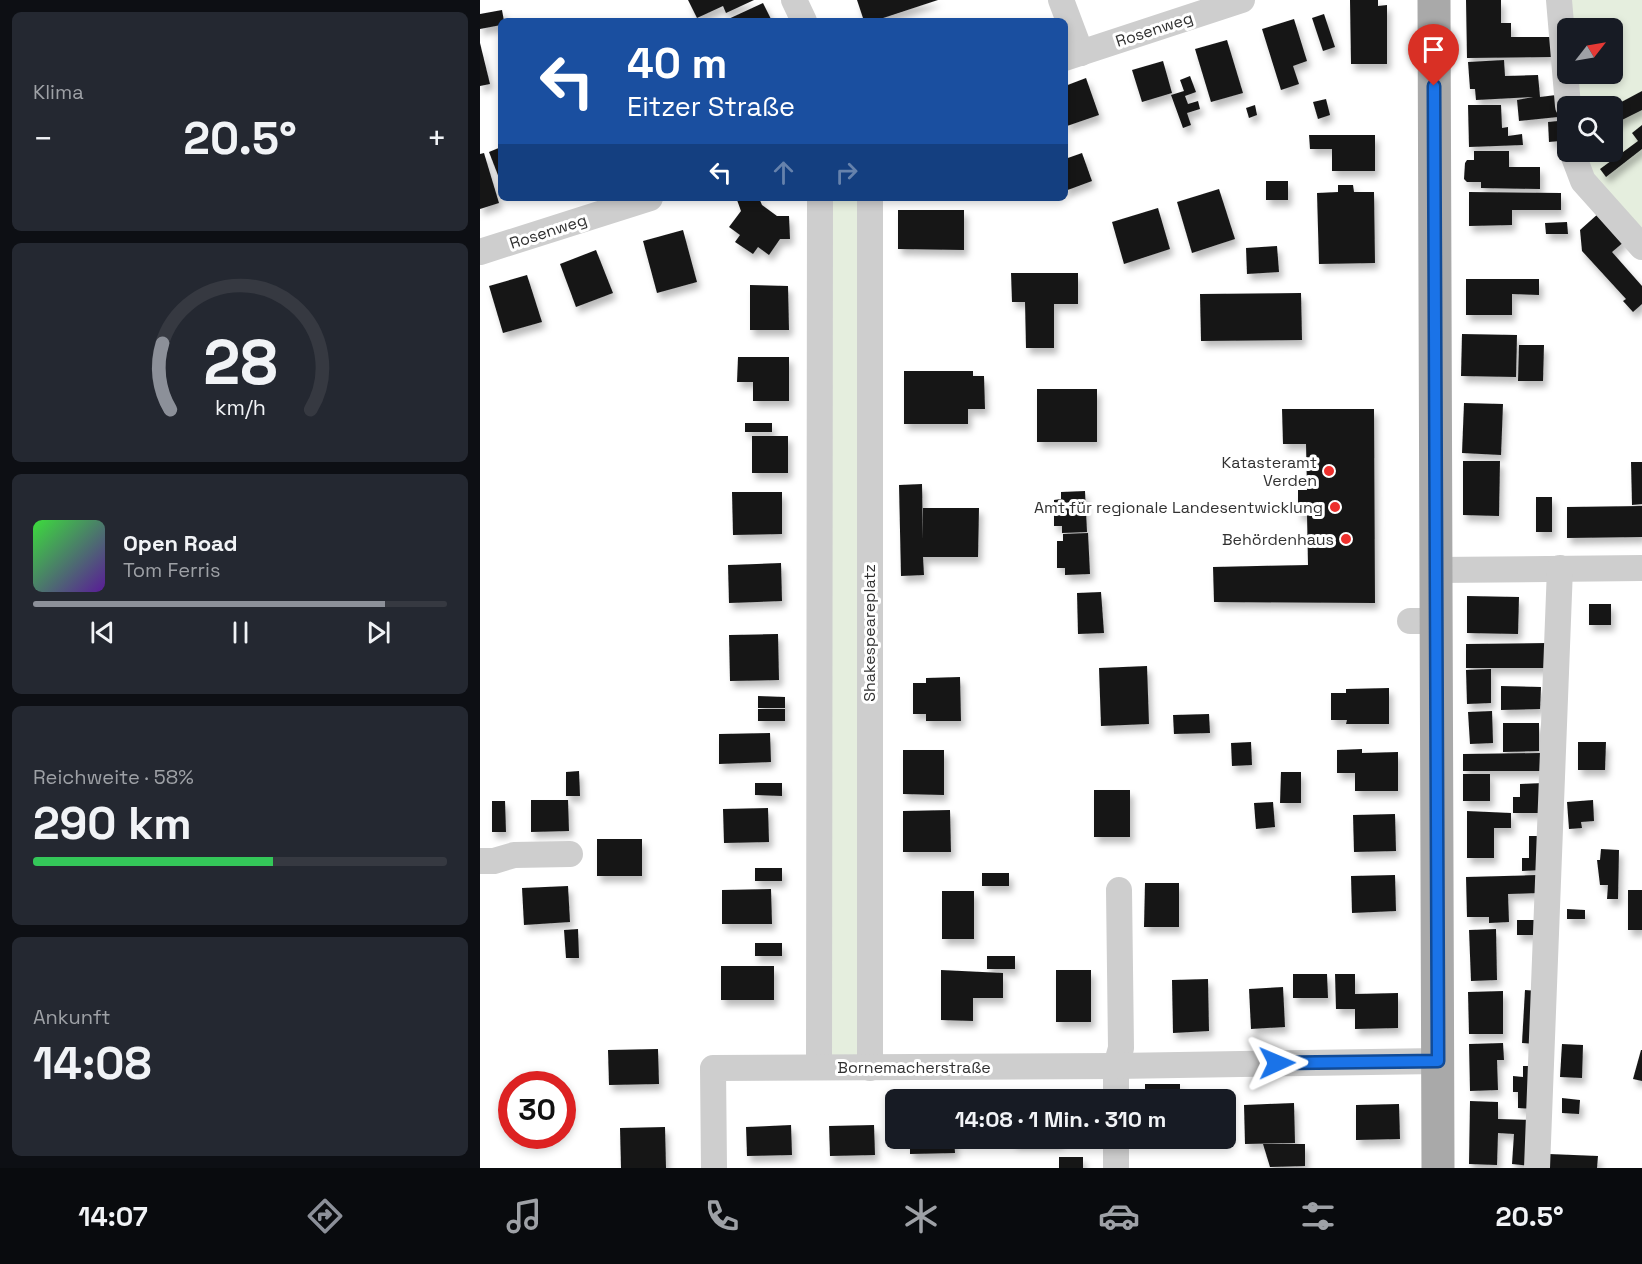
<!DOCTYPE html>
<html lang="de">
<meta charset="utf-8">
<style>
:root{--surface:#171b24;--page:#242831;--text:#f1f3f6;--muted:#9ea1a6;--line:#363941;--accent:#8c9099}
body{margin:0;font-family:"Space Grotesk",sans-serif;background:var(--page);color:var(--text);height:100vh;display:flex;flex-direction:column;font-size:22px;white-space:nowrap}
*{box-sizing:border-box;margin:0}
p{font-size:20px;color:var(--muted)}
.icon{flex:none;width:33px;height:33px;fill:none;stroke:currentColor;stroke-width:2;stroke-linecap:round;stroke-linejoin:round}
.map{position:relative;flex:1;overflow:hidden}
.side{display:flex;flex-direction:column;gap:12px;padding:12px;background:#0d0f14;width:480px}
.side>*{flex:none}
.top-card{position:absolute;left:18px;top:18px;width:570px;height:183px;border-radius:9px;box-shadow:0 3px 9px #0003;background:#1a4fa0;color:#fff;overflow:hidden}
.needle{width:39px;rotate:59deg}
.buttons{position:absolute;left:1077px;top:18px;display:grid;gap:12px}
.buttons a{display:grid;place-items:center;width:66px;height:66px;border-radius:9px;background:var(--surface);box-shadow:0 3px 9px #0003;font-size:30px}
.speed{position:absolute;left:18px;top:1071px;display:flex;gap:12px;font-size:30px;font-weight:700;text-align:center}
.speed>*{display:grid;place-content:center;width:78px;height:78px;border-radius:50%;background:var(--surface);box-shadow:0 3px 9px #0003;line-height:1}
.speed .limit{border:9px solid #d22;background:#fff;color:#111}
.pin{position:absolute;display:grid;place-items:center;width:51px;height:51px;color:#fff;margin:-62px -26px;border-radius:50% 50% 50% 0;rotate:-45deg;box-shadow:0 0 6px #0007}
.pin .icon{rotate:45deg}
.me{position:absolute;width:66px;margin:-33px;rotate:89deg;stroke-linejoin:round;filter:drop-shadow(0 0 4px #0008)}
.turn{display:flex;align-items:center;gap:21px;height:126px;padding:0 30px;font-size:27px}
.turn .icon{width:78px;height:78px;stroke-width:2.5}
.turn b{display:block;font-size:42px;line-height:51px}
.lanes{display:flex;align-items:center;height:57px;padding:0 30px;background:#0003;justify-content:center;gap:30px;direction:ltr}
.lanes .off{opacity:.35}
.big{font-size:45px;font-weight:600;line-height:1.1}
.side .card{flex:1;display:flex;flex-direction:column;justify-content:center;gap:9px;min-width:0;padding:0 21px;border-radius:9px;background:var(--page)}
.side .dial{align-items:center;gap:0}
.dial svg{height:156px;overflow:visible;fill:none;stroke:var(--line);stroke-width:7;stroke-linecap:round;text-anchor:middle}
.dial text{fill:var(--text);stroke:none}
.song{display:flex;align-items:center;gap:18px}
.cover{width:72px;height:72px;border-radius:9px;background:linear-gradient(135deg,hsl(120 70% 55%),hsl(270 70% 35%))}
.played{height:6px;border-radius:3px;background:linear-gradient(90deg,var(--accent) 85%,var(--line) 85%)}
.keys{display:flex;justify-content:space-around;direction:ltr}
.heat{display:flex;justify-content:space-between;align-items:center;font-size:33px;direction:ltr}
.charge{height:9px;border-radius:4px;background:linear-gradient(90deg,#34c759 58%,var(--line) 0)}
.trip{position:absolute;left:405px;top:1089px;width:351px;height:60px;border-radius:9px;background:var(--surface);box-shadow:0 3px 9px #0003;font-weight:600;line-height:60px;text-align:center}
.tabs{display:flex;height:96px;justify-content:space-around;align-items:center;background:#090b0e;color:var(--muted)}
.tabs .icon{width:42px;height:42px}
.tabs .active{color:var(--accent)}
.tabs b{font-size:27px;color:var(--text)}
main{display:flex;flex:1;min-height:0}
.map>svg:first-child{display:block}
.green{fill:#e5eede}
.building{fill:#181818;filter:url(#shadow)}
.lines{fill:none;stroke-linecap:round;stroke-linejoin:round}
.minor{stroke:#cecece;stroke-width:26}
.major{stroke:#a9a9a9;stroke-width:33}
.route-casing{stroke:#114b97;stroke-width:15}
.route{stroke:#1a73e8;stroke-width:10}
.poi-dot{fill:#ed302d;stroke:#fff;stroke-width:2}
.labels{text-anchor:middle;stroke-width:6;stroke-linejoin:round;paint-order:stroke}
.street-label{font-size:16px;fill:#313131;stroke:#fff}
.poi-label{font-size:16px;fill:#313131;stroke:#fff;text-anchor:end}
</style>
<main>
<section class="side">
<div class="card"><p>Klima</p>
<div class="heat"><a>−</a><b class="big">20.5°</b><a>+</a></div>
</div>
<div class="card dial"><svg viewBox="0 0 100 80">
<path d="M14 69A42 42 0 1 1 86 69"/>
<path d="M14 69A42 42 0 0 1 10 35" stroke="#8c9099"/>
<text x="50" y="56" font-size="32" font-weight="700">28</text>
<text x="50" y="72" font-size="11">km/h</text>
</svg></div>
<div class="card">
<div class="song"><i class="cover"></i><div><b>Open Road</b><p>Tom Ferris</p></div></div>
<div class="played"></div>
<div class="keys"><svg class="icon" aria-label="previous" viewBox="0 0 24 24"><path d="M18 5L8 12l10 7zM5 5v14"/></svg><svg class="icon" aria-label="pause" viewBox="0 0 24 24"><path d="M8 5v14M16 5v14"/></svg><svg class="icon" aria-label="next" viewBox="0 0 24 24"><path d="M6 5l10 7-10 7zM19 5v14"/></svg></div>
</div>
<div class="card"><p>Reichweite · 58%</p><b class="big">290 km</b><div class="charge"></div></div>
<div class="card"><p>Ankunft</p><b class="big">14:08</b></div>
</section>
<div class="map">
<svg width="1162" height="1168" viewBox="0 0 1162 1168">
<defs>
<filter id="shadow"><feDropShadow dx="3.5" dy="6" stdDeviation="3" flood-color="#0004"/></filter>
</defs>
<rect width="100%" height="100%" fill="#fff"/>
<g class="green">
<path d="M1085,0H1162V236L1109,176L1105,152H1132V106H1100L1095,74H1132V28H1089Z"/>
<path d="M350,198H382L378,1057H351Z"/>
</g>
<g class="building">
<path d="M208,0H274L246,13L243,6L217,18Z"/>
<path d="M377,0H458L394,21H384Z"/>
<path d="M870,0H898V6L907,5V64H871Z"/>
<path d="M986,0H1021V23H1031V37H1071V57L987,58Z"/>
<path d="M283,3L292,21H244Z"/>
<path d="M22,10L24,21H21V25L0,29V14Z"/>
<path d="M844,14L855,47L843,51L832,18Z"/>
<path d="M814,19L827,61L813,66L819,84L801,90L782,29Z"/>
<path d="M747,40L763,93L731,102L715,49Z"/>
<path d="M0,43L10,84L0,86Z"/>
<path d="M1024,60L1025,76L1058,75L1060,97L1076,95L1078,117L1039,121L1037,100L1053,97L996,100L995,89H990L988,62Z"/>
<path d="M683,61L692,93L662,102L652,70Z"/>
<path d="M710,76L716,92L705,96L708,104L718,101L720,109L707,113L711,125L703,128L691,95L704,91L700,80Z"/>
<path d="M606,78L619,115L587,126L585,86Z"/>
<path d="M1162,91V110L1132,125V107Z"/>
<path d="M846,99L850,115L838,119L833,102Z"/>
<path d="M775,105L777,115L769,118L766,108Z"/>
<path d="M988,105H1021L1022,128L1028,127V136L1042,134L1043,145L989,147Z"/>
<path d="M1078,121L1080,141L1069,142L1068,122Z"/>
<path d="M1162,125V149L1126,177L1120,169L1158,141L1152,133Z"/>
<path d="M829,135H895V171H852V149H830Z"/>
<path d="M21,147V183L9,152Z"/>
<path d="M994,151H1029V167H1060V189L1001,188V182H987L984,179L985,163L987,160H994Z"/>
<path d="M4,153L19,203L0,209V154Z"/>
<path d="M602,153L612,181L585,191V159Z"/>
<rect x="786" y="181" width="22" height="19"/>
<path d="M858,185H873L874,192H894L895,263L839,264L837,193L858,192Z"/>
<path d="M739,189L755,239L712,253L697,202Z"/>
<path d="M989,192L1081,193V210H1032V225L989,226Z"/>
<path d="M265,198H279L282,205L297,216H309L310,239H300L289,255L278,247L273,254L255,242L260,235L249,227L261,211L257,200Z"/>
<path d="M678,208L690,249L644,264L632,222Z"/>
<path d="M418,210H484V250L418,249Z"/>
<path d="M1119,213L1145,241L1132,252L1162,286V304L1153,312L1143,301L1146,299L1102,251L1100,230Z"/>
<path d="M1087,222L1088,234H1066L1065,223Z"/>
<path d="M203,230L217,282L177,293L163,241Z"/>
<path d="M797,246L799,272L767,274L766,248Z"/>
<path d="M116,250L133,293L96,307L80,264Z"/>
<path d="M531,273H598V304H574V348H546L545,302H532Z"/>
<path d="M47,275L62,322L23,333L9,286Z"/>
<path d="M986,279H1059V295L1032,294V315H986Z"/>
<path d="M270,285L308,286L309,330H270Z"/>
<path d="M821,293L822,340L721,341L720,294Z"/>
<path d="M982,334L1037,335L1036,377L981,376Z"/>
<path d="M1039,345H1064L1063,381H1038Z"/>
<path d="M258,357H309V401H273V382H257Z"/>
<path d="M424,371H493V376H504L505,409H488V424H424Z"/>
<rect x="557" y="389" width="60" height="53"/>
<path d="M984,403L1023,404L1021,455L982,453Z"/>
<path d="M802,409H894L895,603L734,602L733,567L828,565L827,515H818V490H827L826,444H803Z"/>
<rect x="265" y="423" width="27" height="9"/>
<rect x="272" y="436" width="36" height="37"/>
<path d="M983,461H1020L1019,516L983,515Z"/>
<path d="M1151,462H1162V504L1152,505Z"/>
<path d="M442,484L443,540V508H499L498,557H443L444,575L421,576L419,485Z"/>
<path d="M605,491L607,532L582,533V526H574V500L581,499V492Z"/>
<path d="M252,492H302V534L253,535Z"/>
<rect x="1056" y="497" width="16" height="35"/>
<path d="M1162,506V537L1087,538V507Z"/>
<path d="M608,533L610,574L585,575V568H577V541H583V534Z"/>
<path d="M301,563L302,601L249,603L248,565Z"/>
<path d="M621,592L624,633L598,634L597,593Z"/>
<path d="M987,596L1039,597L1038,634L987,633Z"/>
<rect x="1109" y="604" width="22" height="21"/>
<path d="M298,634L299,680L250,681L249,635Z"/>
<path d="M1068,643L1069,668H986V644Z"/>
<path d="M667,666L669,724L621,726L619,668Z"/>
<path d="M1011,669V703L987,704L986,670Z"/>
<path d="M480,677L481,721H446V714H433V683H446V678Z"/>
<path d="M1021,686L1061,687L1060,709L1021,710Z"/>
<path d="M909,688V724H866L867,720H851V693H866V689Z"/>
<path d="M278,696L305,697V708H278Z"/>
<rect x="278" y="709" width="27" height="12"/>
<path d="M1012,711L1013,743L990,744L988,712Z"/>
<path d="M729,714L730,733L694,734L693,715Z"/>
<path d="M1023,723H1059V751L1023,752Z"/>
<path d="M290,733L291,762L239,764V734Z"/>
<path d="M771,742L772,765L752,766L751,743Z"/>
<path d="M1098,742H1126L1125,770H1098Z"/>
<path d="M882,749V753L918,752V791H875V773H857V750Z"/>
<path d="M423,750H464V795L423,794Z"/>
<path d="M1061,753V771H983V754Z"/>
<path d="M99,771L100,796H86V772Z"/>
<path d="M801,772H821V803H800Z"/>
<rect x="983" y="774" width="27" height="27"/>
<path d="M275,783H302V796L275,795Z"/>
<path d="M1063,783L1064,813H1033V797H1040V784Z"/>
<rect x="614" y="790" width="36" height="47"/>
<path d="M51,800H88L89,831L51,832Z"/>
<path d="M1113,800L1114,821L1101,822L1102,828L1089,829L1087,802Z"/>
<path d="M12,801H25L26,832H12Z"/>
<path d="M793,802L795,827L776,829L774,803Z"/>
<path d="M288,808L289,842L244,843L243,809Z"/>
<path d="M470,810L471,852H423V811Z"/>
<path d="M987,811L1031,813V828H1014V858H987Z"/>
<path d="M915,814L916,851L874,852L873,815Z"/>
<path d="M1049,836H1062V870L1042,871V858H1049Z"/>
<rect x="117" y="839" width="45" height="37"/>
<path d="M1121,849L1139,850L1138,899H1127L1128,885H1120L1117,860H1120Z"/>
<rect x="275" y="868" width="27" height="13"/>
<rect x="502" y="873" width="27" height="13"/>
<path d="M915,875L916,911L872,913L871,876Z"/>
<path d="M1058,875L1059,893L1028,894L1029,922L1009,923V917H987L986,877Z"/>
<path d="M665,883H699V927H664Z"/>
<path d="M88,886L90,922L44,925L42,888Z"/>
<path d="M291,889L292,924H242V890Z"/>
<rect x="1148" y="890" width="14" height="40"/>
<rect x="462" y="891" width="32" height="48"/>
<path d="M1087,909L1105,910V919H1087Z"/>
<rect x="1037" y="920" width="23" height="15"/>
<path d="M98,929L99,958H86L84,930Z"/>
<path d="M1016,929L1017,980L991,981L989,930Z"/>
<rect x="275" y="943" width="27" height="13"/>
<rect x="507" y="956" width="28" height="13"/>
<rect x="241" y="966" width="53" height="34"/>
<path d="M461,970L523,973V998H493V1021L461,1020Z"/>
<rect x="576" y="970" width="35" height="52"/>
<path d="M813,974H847L848,998H813Z"/>
<path d="M855,974H875V994L918,993V1028L875,1029V1009H856Z"/>
<path d="M728,979L729,1031L693,1033L692,980Z"/>
<path d="M803,987L805,1027L771,1029L769,989Z"/>
<path d="M1045,990L1059,991L1056,1044L1042,1043Z"/>
<path d="M1023,991V1034H989L988,992Z"/>
<path d="M1023,1043L1024,1060H1017L1018,1090L990,1091L989,1044Z"/>
<path d="M1082,1044L1103,1045L1102,1078L1080,1077Z"/>
<path d="M178,1049L179,1084L129,1085L128,1050Z"/>
<path d="M1161,1050H1162V1081L1153,1079Z"/>
<path d="M1043,1066H1056L1055,1109L1038,1108V1092H1033V1076L1043,1077Z"/>
<rect x="665" y="1084" width="35" height="16"/>
<path d="M1082,1098L1100,1100L1099,1114L1082,1113Z"/>
<path d="M990,1101L1018,1102V1119L1054,1120L1051,1166L1032,1164L1034,1134L1018,1133L1017,1165L989,1164Z"/>
<path d="M814,1103L815,1143L765,1144L764,1105Z"/>
<path d="M919,1104L920,1139L876,1140V1105Z"/>
<path d="M311,1125L312,1155L267,1156L266,1127Z"/>
<path d="M394,1125L395,1155L350,1156L349,1126Z"/>
<path d="M185,1127L186,1168H141L140,1128Z"/>
<path d="M430,1138H474L475,1153L430,1154Z"/>
<rect x="533" y="1138" width="47" height="5"/>
<path d="M783,1144H825V1166L790,1167Z"/>
<path d="M1069,1154L1118,1156L1117,1168H1068Z"/>
<rect x="579" y="1157" width="24" height="11"/>
</g>
<g class="lines">
<g class="minor">
<path d="M314,0L324,21"/>
<path d="M581,0L601,53"/>
<path d="M1079,0L1088,106"/>
<path d="M585,58L762,0"/>
<path d="M1092,152L1103,181L1162,247"/>
<path d="M0,252L170,198"/>
<path d="M956,570L1162,568"/>
<path d="M930,621H956"/>
<path d="M0,861H14L34,855L90,854"/>
<path d="M339,1067L340,198"/>
<path d="M390,1068V198"/>
<path d="M636,1100V1066L641,1048L639,890"/>
<path d="M636,1138V1168"/>
<path d="M234,1168L233,1068L636,1066L958,1061"/>
<path d="M1057,1168L1080,568"/>
</g>
<path class="major" d="M954,0L958,1168"/>
</g>
<g class="lines">
<defs>
<path id="route" d="M797,1063L958,1061L954,86"/>
</defs>
<use href="#route" class="route-casing"/>
<use href="#route" class="route"/>
</g>
<g class="poi-dot">
<circle cx="849" cy="471" r="6"/>
<circle cx="855" cy="507" r="6"/>
<circle cx="866" cy="539" r="6"/>
</g>
<g class="labels">
<g class="street-label">
<text transform="translate(674 29) rotate(-18)" y="6">Rosenweg</text>
<text transform="translate(68 231) rotate(-18)" y="6">Rosenweg</text>
<text transform="translate(389 633) rotate(-90)" y="6">Shakespeareplatz</text>
<text x="434" y="1073">Bornemacherstraße</text>
</g>
<g class="poi-label">
<text x="837" y="468">Katasteramt<tspan x="837" dy="18">Verden</tspan></text>
<text x="843" y="513">Amt für regionale Landesentwicklung</text>
<text x="854" y="545">Behördenhaus</text>
</g>
</g>
</svg>
<div class="buttons">
<a><svg class="needle" viewBox="-14 -14 28 28"><path d="M0-13l5 13h-10z" fill="#e53935"/><path d="M0 13l5-13h-10z" fill="#9ea1a6"/></svg></a>
<a><svg class="icon" aria-label="search" viewBox="0 0 24 24"><circle cx="10" cy="10" r="6"/><path d="M15 15l6 6"/></svg></a>
</div>
<div class="speed"><div class="limit">30</div></div>
<div class="pin" style="left:954px;top:86px;background:#d93025"><svg class="icon" aria-label="arrive" viewBox="0 0 24 24"><path d="M6 21V4h12l-3 4 3 4H6"/></svg></div>
<svg class="me" style="left:797px;top:1063px" viewBox="-20 -20 40 40"><path d="M0-17L14 15 0 8-14 15z" fill="#1a73e8" stroke="#fff" stroke-width="4"/></svg>
<div class="trip">14:08 · 1 Min. · 310 m</div>
<div class="top-card">
<div class="turn"><svg class="icon" aria-label="left" viewBox="0 0 24 24"><path d="M17 20v-9H6M10 6l-5 5 5 5"/></svg><div><b>40 m</b>Eitzer Straße</div></div>
<div class="lanes"><svg class="icon" aria-label="left" viewBox="0 0 24 24"><path d="M17 20v-9H6M10 6l-5 5 5 5"/></svg><svg class="icon off" aria-label="ahead" viewBox="0 0 24 24"><path d="M12 20V5M6 11l6-6 6 6"/></svg><svg class="icon off" aria-label="right" viewBox="0 0 24 24"><path d="M7 20v-9h11M14 6l5 5-5 5"/></svg></div>
</div>
</div>
</main>
<nav class="tabs">
<b>14:07</b>
<svg class="icon active" aria-label="directions" viewBox="0 0 24 24"><path d="M12 3l9 9-9 9-9-9zM9 14v-3h6M13 9l2 2-2 2"/></svg>
<svg class="icon" aria-label="music" viewBox="0 0 24 24"><path d="M9 18V5l10-2v13"/><circle cx="6" cy="18" r="3"/><circle cx="16" cy="16" r="3"/></svg>
<svg class="icon" aria-label="phone" viewBox="0 0 24 24"><path d="M5 4h4l2 5-3 2q2 4 5 5l2-3 5 2v4C11 20 4 13 5 4z"/></svg>
<svg class="icon" aria-label="climate" viewBox="0 0 24 24"><path d="M12 3v18M4 7l16 10M4 17L20 7"/></svg>
<svg class="icon" aria-label="car" viewBox="0 0 24 24"><path d="M5 17H2v-5l4-1 3-4h7l3 4 3 1v5h-3M9 17h6M6 11h13"/><circle cx="7" cy="17" r="2"/><circle cx="17" cy="17" r="2"/></svg>
<svg class="icon" aria-label="filters" viewBox="0 0 24 24"><path d="M4 7h16M4 17h16"/><circle cx="9" cy="7" r="2"/><circle cx="15" cy="17" r="2"/></svg>
<b>20.5°</b>
</nav>
